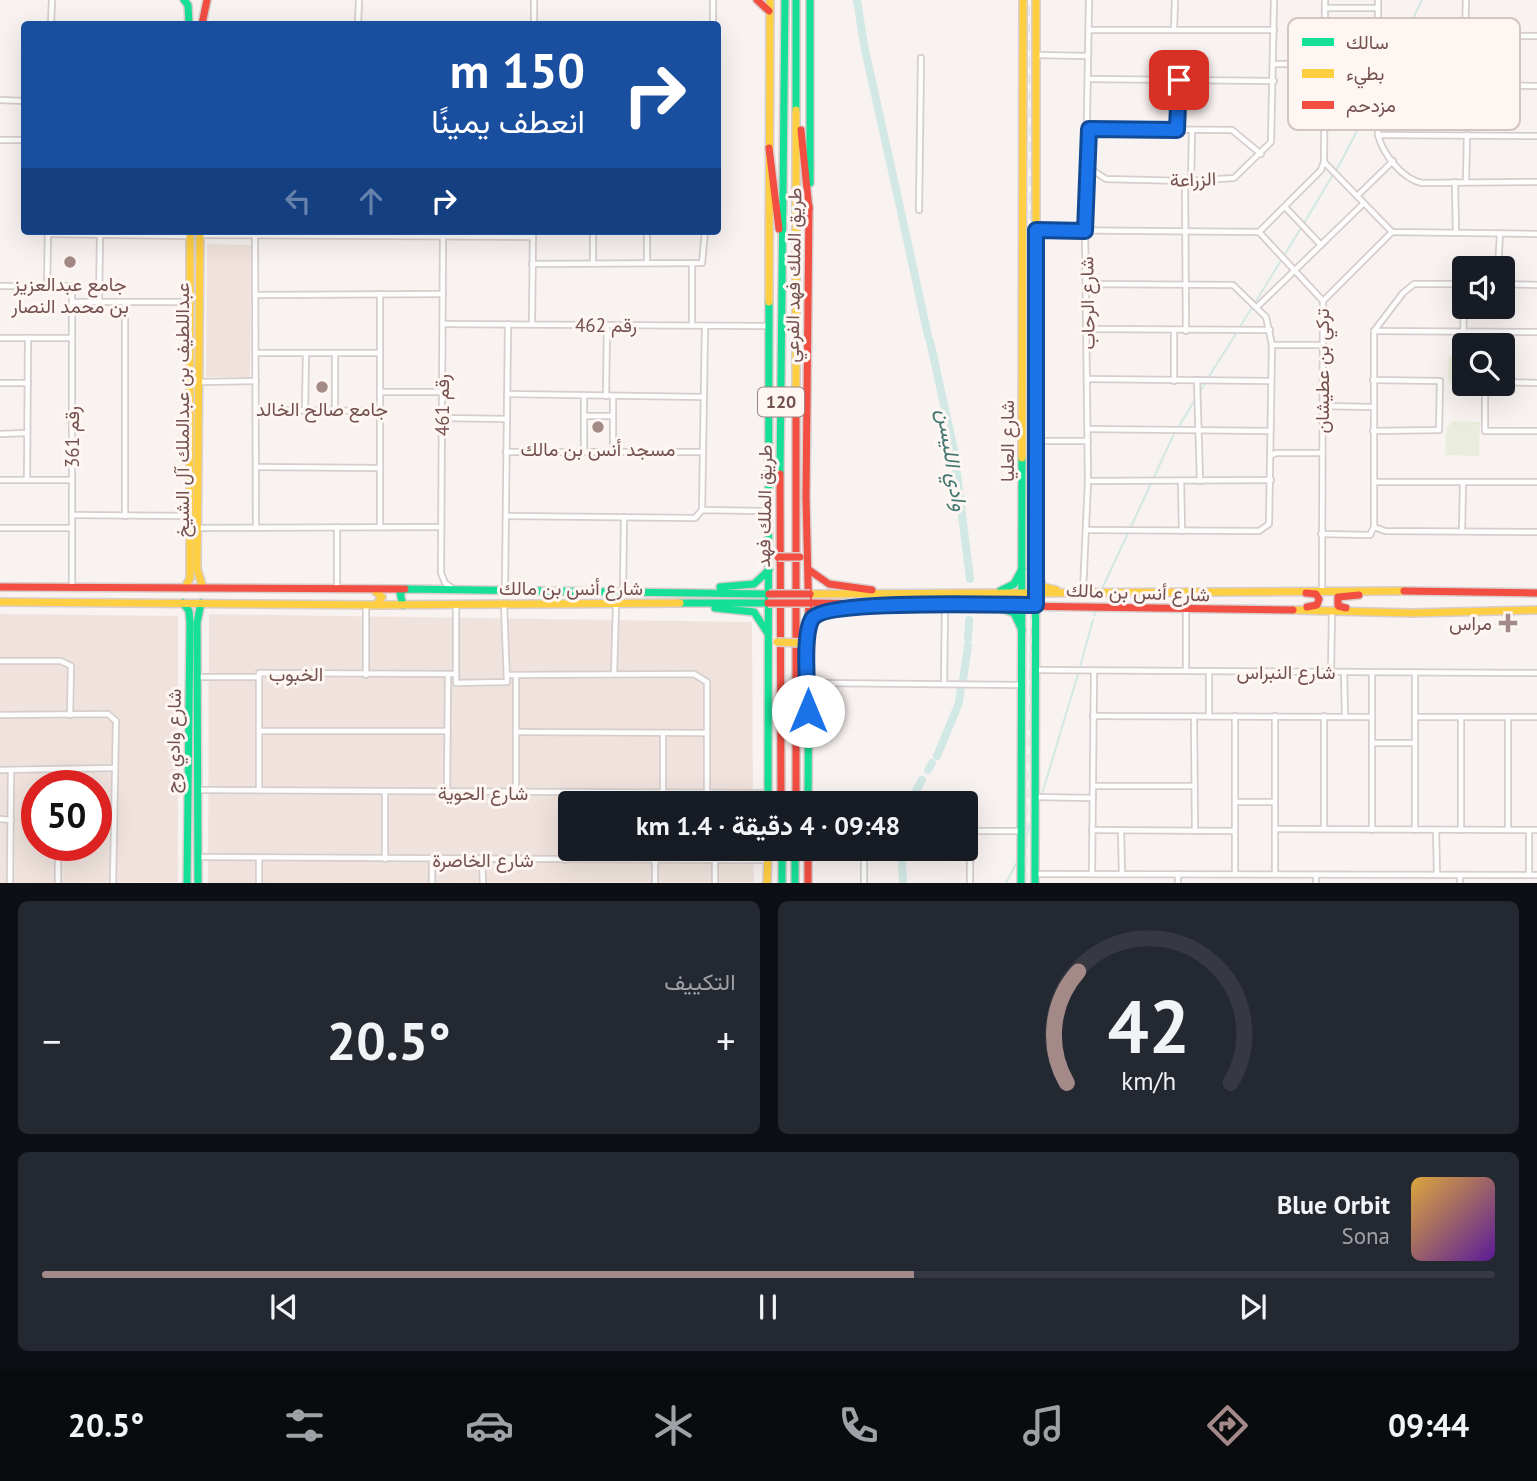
<!DOCTYPE html>
<html lang="ar">
<meta charset="utf-8">
<style>
:root{--surface:#171b24;--page:#242831;--text:#f1f3f6;--muted:#9ea1a6;--line:#363941;--accent:#a38a88}
body{margin:0;font-family:"PT Sans",Vazirmatn,sans-serif;background:var(--page);color:var(--text);direction:rtl;height:100vh;display:flex;flex-direction:column;font-size:26px;white-space:nowrap}
*{box-sizing:border-box;margin:0}
p{font-size:23px;color:var(--muted)}
.icon{flex:none;width:38px;height:38px;fill:none;stroke:currentColor;stroke-width:2;stroke-linecap:round;stroke-linejoin:round}
.map{position:relative;height:883px;overflow:hidden;direction:ltr}
.details{display:flex;flex-direction:column;gap:18px;padding:18px;background:#0d0f14;flex:1}
.details>*{flex:none}
.banner{position:absolute;left:21px;top:21px;width:700px;height:214px;border-radius:7px;box-shadow:0 7px 28px #0002;direction:rtl;background:#1a4fa0;color:#fff;overflow:hidden}
.tools{position:absolute;left:1452px;top:256px;display:grid;gap:14px}
.tools a{display:grid;place-items:center;width:63px;height:63px;border-radius:7px;background:var(--surface);box-shadow:0 7px 28px #0002;font-size:35px}
.speed{position:absolute;left:21px;top:770px;display:flex;gap:14px;font-size:35px;font-weight:700;text-align:center}
.speed>*{display:grid;place-content:center;width:91px;height:91px;border-radius:50%;background:var(--surface);box-shadow:0 7px 28px #0002;line-height:1}
.speed .limit{border:10px solid #d22;background:#fff;color:#111}
.pin{position:absolute;display:grid;place-items:center;width:60px;height:60px;color:#fff;margin:-30px;border-radius:14px;box-shadow:0 4px 10px #0006}
.me{position:absolute;width:77px;margin:-38px;rotate:0deg;stroke-linejoin:round;filter:drop-shadow(0 0 5px #0008)}
.turn{display:flex;align-items:center;gap:24px;height:147px;padding:0 21px;font-size:32px}
.turn .icon{width:91px;height:91px;stroke-width:2.5}
.turn b{display:block;font-size:49px;line-height:60px}
.lanes{display:flex;align-items:center;height:66px;padding:0 21px;background:#0003;justify-content:center;gap:35px;direction:ltr}
.lanes .off{opacity:.35}
.big{font-size:52px;font-weight:700;line-height:1.1}
.details .tile{flex:1;display:flex;flex-direction:column;justify-content:center;gap:10px;min-width:0;padding:0 24px;border-radius:10px;background:var(--page)}
.details .dial{align-items:center;gap:0}
.dial svg{height:182px;overflow:visible;fill:none;stroke:var(--line);stroke-width:7;stroke-linecap:round;text-anchor:middle}
.dial text{fill:var(--text);stroke:none}
.song{display:flex;align-items:center;gap:21px}
.cover{width:84px;height:84px;border-radius:10px;background:linear-gradient(135deg,hsl(40 70% 55%),hsl(270 70% 35%))}
.played{height:7px;border-radius:4px;background:linear-gradient(90deg,var(--accent) 60%,var(--line) 60%)}
.keys{display:flex;justify-content:space-around;direction:ltr}
.heat{display:flex;justify-content:space-between;align-items:center;font-size:38px;direction:ltr}
.details .tiles{flex:1;display:grid;gap:18px;grid-template-columns:1fr 1fr}
.tile:last-child{grid-column:span 2}
.trip{position:absolute;left:558px;top:791px;width:420px;height:70px;border-radius:7px;background:var(--surface);box-shadow:0 7px 28px #0002;font-weight:700;line-height:70px;text-align:center;direction:rtl}
.menu{display:flex;height:112px;justify-content:space-around;align-items:center;background:#090b0e;color:var(--muted)}
.menu .icon{width:49px;height:49px}
.menu .current{color:var(--accent)}
.menu b{font-size:32px;color:var(--text)}
.map>svg:first-child{display:block}
.residential{fill:#f0e3de;fill-rule:evenodd}
.green{fill:#eaeddb}
.lines{fill:none;stroke-linecap:round;stroke-linejoin:round}
.stream{stroke:#d2e8e4;stroke-width:2}
.river{stroke:#d2e8e4;stroke-width:8}
.street-casing{stroke:#d6cecc;stroke-width:8}
.fast-casing{stroke:#d9cecd;stroke-width:10}
.slow-casing{stroke:#d9cecd;stroke-width:10}
.jam-casing{stroke:#d9cecd;stroke-width:10}
.street{stroke:#fefdfd;stroke-width:4.5}
.fast{stroke:#16e098;stroke-width:7}
.slow{stroke:#ffcf43;stroke-width:7}
.jam{stroke:#f24e42;stroke-width:7}
.rail{stroke:#e4e4e6;stroke-width:2;stroke-dasharray:10 7;stroke-linecap:butt}
.slow-bridge-casing{stroke:#d9cecd;stroke-width:10;stroke-linecap:butt}
.jam-bridge-casing{stroke:#d9cecd;stroke-width:10;stroke-linecap:butt}
.slow-bridge{stroke:#ffcf43;stroke-width:7}
.jam-bridge{stroke:#f24e42;stroke-width:7}
.route-casing{stroke:#114b97;stroke-width:18}
.route{stroke:#1a73e8;stroke-width:12}
.poi-dot{fill:#a38a88;stroke:#fef6f2;stroke-width:2.5}
.labels{text-anchor:middle;stroke-width:6;stroke-linejoin:round;paint-order:stroke}
.shield{fill:#fef6f2;stroke:#9e8381;stroke-width:2}
.shield-label{font-size:18px;font-weight:bold;fill:#755250}
.street-label{font-size:19px;fill:#755250;stroke:#fef6f2}
.poi-label{font-size:19px;fill:#755250;stroke:#fef6f2}
.water-label{font-size:21px;font-style:italic;fill:#447872;stroke:#fef6f2}
.key{fill:#fef6f2;stroke:#d5c5c1;stroke-width:2}
.key-label{font-size:19px;fill:#755250}
</style>
<div class="map">
<svg width="1537" height="883" viewBox="0 0 1537 883">
<rect width="100%" height="100%" fill="#f8f2f0"/>
<g class="residential">
<path d="M207,244L252,245L250,377H206Z"/>
<path d="M0,614L178,616V882L0,883ZM37,786H96V845H37Z"/>
<path d="M209,614L752,622L753,803H570V849H753L754,882L208,883Z"/>
</g>
<g class="green">
<path d="M1449,356H1465V383L1479,385L1473,390H1456L1448,379Z"/>
<path d="M1453,421L1480,422L1479,456L1445,455L1446,429Z"/>
</g>
<g class="lines">
<g class="stream">
<path d="M1381,84L1422,0"/>
<path d="M1304,223L1342,160L1376,94"/>
<path d="M1240,327L1301,228"/>
<path d="M1208,378L1237,332"/>
<path d="M1199,393L1205,383"/>
<path d="M1102,589L1173,436L1196,398"/>
<path d="M1099,600V599"/>
<path d="M1094,615L1096,611"/>
<path d="M1080,667L1093,620"/>
<path d="M1042,794L1078,674"/>
<path d="M1026,837L1030,825"/>
<path d="M1006,883L1017,862"/>
</g>
<g class="river">
<path d="M857,0L864,45L900,207"/>
<path d="M901,212L928,336"/>
<path d="M930,341L954,450L970,579"/>
<path d="M968,639L969,620"/>
<path d="M963,680L968,646"/>
<path d="M937,756L959,703L961,687"/>
<path d="M928,770L932,763"/>
<path d="M909,803L922,780"/>
<path d="M901,849L903,881"/>
</g>
<defs>
<g id="street">
<path d="M1378,0V135C1383,154 1402,179 1422,183L1537,182"/>
<path d="M1325,8H1377"/>
<path d="M51,24L52,0"/>
<path d="M358,24L359,0"/>
<path d="M534,24V0"/>
<path d="M713,24V0"/>
<path d="M1174,29L1175,0"/>
<path d="M1089,30H1274"/>
<path d="M1377,35L1537,36"/>
<path d="M1465,36L1466,0"/>
<path d="M1036,55L1088,56"/>
<path d="M1275,64H1324"/>
<path d="M1089,79L1274,81"/>
<path d="M1378,84L1537,86"/>
<path d="M1443,84L1445,36"/>
<path d="M1488,85L1490,36"/>
<path d="M0,100L24,101"/>
<path d="M1089,129L1232,130L1261,154"/>
<path d="M1177,130L1179,80"/>
<path d="M1378,135L1537,136"/>
<path d="M0,140H24"/>
<path d="M1324,162L1392,232L1537,234"/>
<path d="M1088,167L1106,179L1185,181L1234,178L1271,142L1274,0"/>
<path d="M1191,180L1192,130"/>
<path d="M1185,181L1186,331"/>
<path d="M1455,182L1456,232"/>
<path d="M1466,182L1467,135"/>
<path d="M1357,196L1393,161"/>
<path d="M1285,207L1321,245"/>
<path d="M919,210L921,58"/>
<path d="M1036,230L1259,232L1323,301L1322,589"/>
<path d="M1259,232L1321,170L1324,162L1325,0"/>
<path d="M48,234L189,236"/>
<path d="M200,235L532,237"/>
<path d="M255,235L256,528"/>
<path d="M443,236L441,573L445,583L452,588"/>
<path d="M593,263V231"/>
<path d="M647,263V231"/>
<path d="M532,264L702,263L705,231"/>
<path d="M1498,268L1500,234"/>
<path d="M1087,284L1233,285L1266,317L1272,345L1269,524L1259,531L1087,530"/>
<path d="M1503,284L1537,285"/>
<path d="M0,286H72V587"/>
<path d="M47,286L48,231"/>
<path d="M380,294V527"/>
<path d="M256,295L443,294"/>
<path d="M1323,301L1392,232"/>
<path d="M72,302H190"/>
<path d="M99,302L100,235"/>
<path d="M1258,306L1363,204"/>
<path d="M443,324L769,326"/>
<path d="M532,324L533,231"/>
<path d="M692,325V263"/>
<path d="M1088,329L1270,330"/>
<path d="M1174,331V381"/>
<path d="M1374,331V527"/>
<path d="M1374,331L1537,332"/>
<path d="M1374,331L1403,293L1414,284H1465"/>
<path d="M0,338H72"/>
<path d="M1272,345H1322"/>
<path d="M256,353H380"/>
<path d="M335,353V411"/>
<path d="M1463,356L1464,284"/>
<path d="M1088,379L1271,381"/>
<path d="M1197,380L1200,481"/>
<path d="M199,382L256,381"/>
<path d="M1503,382L1537,383"/>
<path d="M0,383H28"/>
<path d="M1485,383V431H1537"/>
<path d="M380,392H442"/>
<path d="M507,394L704,397"/>
<path d="M606,396L607,325"/>
<path d="M1322,406L1373,407"/>
<path d="M257,410L380,411"/>
<path d="M305,411L306,353"/>
<path d="M584,416H613"/>
<path d="M442,418L507,419"/>
<path d="M1088,429L1270,431"/>
<path d="M1373,431L1439,430L1440,381L1373,380"/>
<path d="M0,434L27,433"/>
<path d="M1037,441H1088"/>
<path d="M506,452H703"/>
<path d="M584,452V395"/>
<path d="M613,452V396"/>
<path d="M1272,455L1276,453H1322"/>
<path d="M256,467L380,468"/>
<path d="M0,480H72"/>
<path d="M27,480L28,338"/>
<path d="M1088,481L1271,480"/>
<path d="M1181,481L1182,531"/>
<path d="M1374,482H1537"/>
<path d="M702,510L705,326"/>
<path d="M72,515L190,516"/>
<path d="M125,516V302"/>
<path d="M506,516L695,518L702,510L768,511"/>
<path d="M337,527V589"/>
<path d="M1374,527L1385,531L1537,532"/>
<path d="M0,528H72"/>
<path d="M198,528L441,527"/>
<path d="M1462,531L1463,483"/>
<path d="M1321,534L1370,535L1374,527"/>
<path d="M505,589L508,324"/>
<path d="M623,590L624,517"/>
<path d="M1083,592L1088,481L1085,231L1089,0"/>
<path d="M456,605V683L507,682L504,604"/>
<path d="M366,606V675"/>
<path d="M1186,610V671"/>
<path d="M0,661H61L71,666L70,715"/>
<path d="M1036,670L1537,673"/>
<path d="M1331,672L1332,611"/>
<path d="M1344,672L1345,716"/>
<path d="M614,673L616,605"/>
<path d="M507,675L694,674L707,682V793"/>
<path d="M198,677H259"/>
<path d="M944,683L945,605"/>
<path d="M809,687L820,683L1022,685"/>
<path d="M0,715L108,714L116,721L113,883"/>
<path d="M1093,716L1372,717"/>
<path d="M1194,716L1195,831"/>
<path d="M1209,716V671"/>
<path d="M1275,716V874"/>
<path d="M1415,717H1537"/>
<path d="M1508,717V830"/>
<path d="M259,731H448"/>
<path d="M516,732L706,733"/>
<path d="M1372,743H1415"/>
<path d="M58,769V786"/>
<path d="M0,770L115,768"/>
<path d="M1093,786H1194"/>
<path d="M199,790L768,793"/>
<path d="M259,790V673L455,674"/>
<path d="M385,792V859"/>
<path d="M663,792V733"/>
<path d="M447,793L448,675"/>
<path d="M516,793V675"/>
<path d="M1035,797L1093,798"/>
<path d="M1235,802H1275"/>
<path d="M0,819L11,820"/>
<path d="M1275,829L1537,830"/>
<path d="M1324,829V716"/>
<path d="M1092,830L1235,831"/>
<path d="M1372,830V672"/>
<path d="M1415,830V672"/>
<path d="M1436,830L1437,875"/>
<path d="M1461,830V717"/>
<path d="M966,831H1021"/>
<path d="M1121,831L1122,874"/>
<path d="M58,845V883"/>
<path d="M198,857L767,860"/>
<path d="M482,860L483,883"/>
<path d="M565,860V793"/>
<path d="M655,860V883"/>
<path d="M1035,874L1537,875"/>
<path d="M1092,874L1094,671"/>
<path d="M1178,874V883"/>
<path d="M1235,874V716"/>
<path d="M1316,875V883"/>
<path d="M1460,875V883"/>
<path d="M1529,875V830"/>
<path d="M10,883L11,770"/>
<path d="M259,883V858"/>
<path d="M432,883V860"/>
<path d="M715,883V860"/>
<path d="M864,883V849"/>
<path d="M970,883V831"/>
</g>
<g id="fast">
<path d="M184,0L188,5L189,24"/>
<path d="M796,0V110"/>
<path d="M810,0V183"/>
<path d="M780,474L785,0"/>
<path d="M720,587L754,584L769,570"/>
<path d="M1000,591L1014,584L1022,569"/>
<path d="M183,603L189,611L190,623L187,883"/>
<path d="M680,603H768"/>
<path d="M403,605L400,593L405,589L769,594"/>
<path d="M715,608L754,612L767,632"/>
<path d="M1000,608L1014,613L1022,630"/>
<path d="M768,803L769,302"/>
<path d="M808,803L809,636"/>
<path d="M782,849V883"/>
<path d="M795,849V883"/>
<path d="M198,883L197,623L201,603"/>
<path d="M1021,883L1022,458"/>
<path d="M1035,883L1036,441"/>
</g>
<g id="slow">
<path d="M796,110V406"/>
<path d="M200,231L197,569L203,588"/>
<path d="M769,302L770,0"/>
<path d="M1036,441V0"/>
<path d="M1022,458L1023,0"/>
<path d="M1036,569L1043,587L1056,590"/>
<path d="M185,588L190,578V231"/>
<path d="M810,594L1404,591"/>
<path d="M0,602L376,605L382,597L375,591"/>
<path d="M376,605L680,603"/>
<path d="M1293,610L1412,613L1537,610"/>
<path d="M809,639L813,618L819,613L870,607"/>
<path d="M767,883L768,849"/>
</g>
<g id="jam">
<path d="M757,0L769,11"/>
<path d="M202,24L207,0"/>
<path d="M801,130L809,209"/>
<path d="M769,148L779,229"/>
<path d="M809,206L806,497L809,624"/>
<path d="M796,406V803"/>
<path d="M780,474L781,803"/>
<path d="M809,570L829,584L872,590"/>
<path d="M0,587L405,589"/>
<path d="M1404,591L1537,593"/>
<path d="M1306,593L1316,594L1319,599L1317,605L1307,607"/>
<path d="M810,603L1293,610"/>
<path d="M1346,608L1338,606V597L1359,595"/>
<path d="M808,849V883"/>
</g>
</defs>
<use href="#street" class="street-casing"/>
<use href="#fast" class="fast-casing"/>
<use href="#slow" class="slow-casing"/>
<use href="#jam" class="jam-casing"/>
<use href="#street" class="street"/>
<use href="#fast" class="fast"/>
<use href="#slow" class="slow"/>
<use href="#jam" class="jam"/>
<path class="rail" d="M1026,883L1032,570L1029,0"/>
<defs>
<path id="slow-bridge" d="M777,642L800,643"/>
<g id="jam-bridge">
<path d="M778,557H800"/>
<path d="M769,594H810"/>
<path d="M768,603H810"/>
</g>
</defs>
<use href="#slow-bridge" class="slow-bridge-casing"/>
<use href="#jam-bridge" class="jam-bridge-casing"/>
<use href="#slow-bridge" class="slow-bridge"/>
<use href="#jam-bridge" class="jam-bridge"/>
</g>
<g class="lines">
<defs>
<path id="route" d="M808,711C808,690 802,636 812,619C825,599 1004,605 1036,605V230L1085,231L1089,129L1177,130L1179,80"/>
</defs>
<use href="#route" class="route-casing"/>
<use href="#route" class="route"/>
</g>
<g class="poi-dot">
<circle cx="70" cy="262" r="7"/>
<circle cx="322" cy="387" r="7"/>
<circle cx="598" cy="427" r="7"/>
<path d="M1504.5 612.5h7v7h7v7h-7v7h-7v-7h-7v-7h7z"/>
</g>
<g class="labels">
<rect class="shield" x="758" y="387.5" width="46" height="29" rx="5"/>
<g class="shield-label">
<text x="781" y="408">120</text>
</g>
<g class="street-label">
<text transform="translate(1193 179) rotate(-2)" y="7">الزراعة</text>
<text transform="translate(793 275) rotate(-89)" y="7">طريق الملك فهد الفرعي</text>
<text transform="translate(1087 303) rotate(-91)" y="7">شارع الرحاب</text>
<text x="606" y="332">رقم 462</text>
<text transform="translate(1322 371) rotate(-90)" y="7">تركي بن عطيشان</text>
<text transform="translate(442 405) rotate(-90)" y="7">رقم 461</text>
<text transform="translate(182 410) rotate(-90)" y="7">عبداللطيف بن عبدالملك آل الشيخ</text>
<text transform="translate(72 437) rotate(-90)" y="7">رقم 361</text>
<text transform="translate(1007 441) rotate(-90)" y="7">شارع العليا</text>
<text transform="translate(764 506) rotate(-89)" y="7">طريق الملك فهد</text>
<text x="571" y="595">شارع أنس بن مالك</text>
<text transform="translate(1138 592) rotate(2)" y="7">شارع أنس بن مالك</text>
<text x="1286" y="679">شارع النبراس</text>
<text x="296" y="681">الخبوب</text>
<text transform="translate(173 741) rotate(-89)" y="7">شارع وادي وج</text>
<text x="483" y="800">شارع الحوية</text>
<text x="483" y="867">شارع الخاصرة</text>
</g>
<g class="poi-label">
<text x="70" y="291">جامع عبدالعزيز<tspan x="70" dy="22">بن محمد النصار</tspan></text>
<text x="322" y="416">جامع صالح الخالد</text>
<text x="598" y="456">مسجد أنس بن مالك</text>
<text x="1492" y="630" text-anchor="end">مراس</text>
</g>
<g class="water-label">
<text transform="translate(952 460) rotate(81)" y="7">وادي الليسن</text>
</g>
</g>
<rect x="1288" y="18" width="232" height="112" rx="10" class="key"/>
<rect x="1302" y="38" width="32" height="8" fill="#16e098"/>
<rect x="1302" y="69" width="32" height="9" fill="#ffcf43"/>
<rect x="1302" y="101" width="32" height="8" fill="#f24e42"/>
<g class="key-label">
<text x="1346" y="49">سالك</text>
<text x="1346" y="80">بطيء</text>
<text x="1346" y="112">مزدحم</text>
</g>
</svg>
<div class="tools">
<a><svg class="icon" aria-label="sound" viewBox="0 0 24 24"><path d="M4 9h4l5-4v14l-5-4H4zM17 9q2 3 0 6"/></svg></a>
<a><svg class="icon" aria-label="search" viewBox="0 0 24 24"><circle cx="10" cy="10" r="6"/><path d="M15 15l6 6"/></svg></a>
</div>
<div class="speed"><div class="limit">50</div></div>
<div class="pin" style="left:1179px;top:80px;background:#d93025"><svg class="icon" aria-label="arrive" viewBox="0 0 24 24"><path d="M6 21V4h12l-3 4 3 4H6"/></svg></div>
<svg class="me" style="left:808px;top:711px" viewBox="-20 -20 40 40"><circle r="19" fill="#fff"/><path d="M0-13L10 11 0 6-10 11z" fill="#1a73e8"/></svg>
<div class="trip">09:48 · 4 دقيقة · 1.4 km</div>
<div class="banner">
<div class="turn"><svg class="icon" aria-label="right" viewBox="0 0 24 24"><path d="M7 20v-9h11M14 6l5 5-5 5"/></svg><div><b>150 m</b>انعطف يمينًا</div></div>
<div class="lanes"><svg class="icon off" aria-label="left" viewBox="0 0 24 24"><path d="M17 20v-9H6M10 6l-5 5 5 5"/></svg><svg class="icon off" aria-label="ahead" viewBox="0 0 24 24"><path d="M12 20V5M6 11l6-6 6 6"/></svg><svg class="icon" aria-label="right" viewBox="0 0 24 24"><path d="M7 20v-9h11M14 6l5 5-5 5"/></svg></div>
</div>
</div>
<section class="details">
<div class="tiles">
<div class="tile dial"><svg viewBox="0 0 100 80">
<path d="M14 69A42 42 0 1 1 86 69"/>
<path d="M14 69A42 42 0 0 1 19 20" stroke="#a38a88"/>
<text x="50" y="56" font-size="32" font-weight="700">42</text>
<text x="50" y="72" font-size="11">km/h</text>
</svg></div>
<div class="tile"><p>التكييف</p>
<div class="heat"><a>−</a><b class="big">20.5°</b><a>+</a></div>
</div>
<div class="tile">
<div class="song"><i class="cover"></i><div><b>Blue Orbit</b><p>Sona</p></div></div>
<div class="played"></div>
<div class="keys"><svg class="icon" aria-label="previous" viewBox="0 0 24 24"><path d="M18 5L8 12l10 7zM5 5v14"/></svg><svg class="icon" aria-label="pause" viewBox="0 0 24 24"><path d="M8 5v14M16 5v14"/></svg><svg class="icon" aria-label="next" viewBox="0 0 24 24"><path d="M6 5l10 7-10 7zM19 5v14"/></svg></div>
</div>
</div>
</section>
<nav class="menu">
<b>09:44</b>
<svg class="icon current" aria-label="directions" viewBox="0 0 24 24"><path d="M12 3l9 9-9 9-9-9zM9 14v-3h6M13 9l2 2-2 2"/></svg>
<svg class="icon" aria-label="music" viewBox="0 0 24 24"><path d="M9 18V5l10-2v13"/><circle cx="6" cy="18" r="3"/><circle cx="16" cy="16" r="3"/></svg>
<svg class="icon" aria-label="phone" viewBox="0 0 24 24"><path d="M5 4h4l2 5-3 2q2 4 5 5l2-3 5 2v4C11 20 4 13 5 4z"/></svg>
<svg class="icon" aria-label="climate" viewBox="0 0 24 24"><path d="M12 3v18M4 7l16 10M4 17L20 7"/></svg>
<svg class="icon" aria-label="car" viewBox="0 0 24 24"><path d="M5 17H2v-5l4-1 3-4h7l3 4 3 1v5h-3M9 17h6M6 11h13"/><circle cx="7" cy="17" r="2"/><circle cx="17" cy="17" r="2"/></svg>
<svg class="icon" aria-label="filters" viewBox="0 0 24 24"><path d="M4 7h16M4 17h16"/><circle cx="9" cy="7" r="2"/><circle cx="15" cy="17" r="2"/></svg>
<b>20.5°</b>
</nav>
